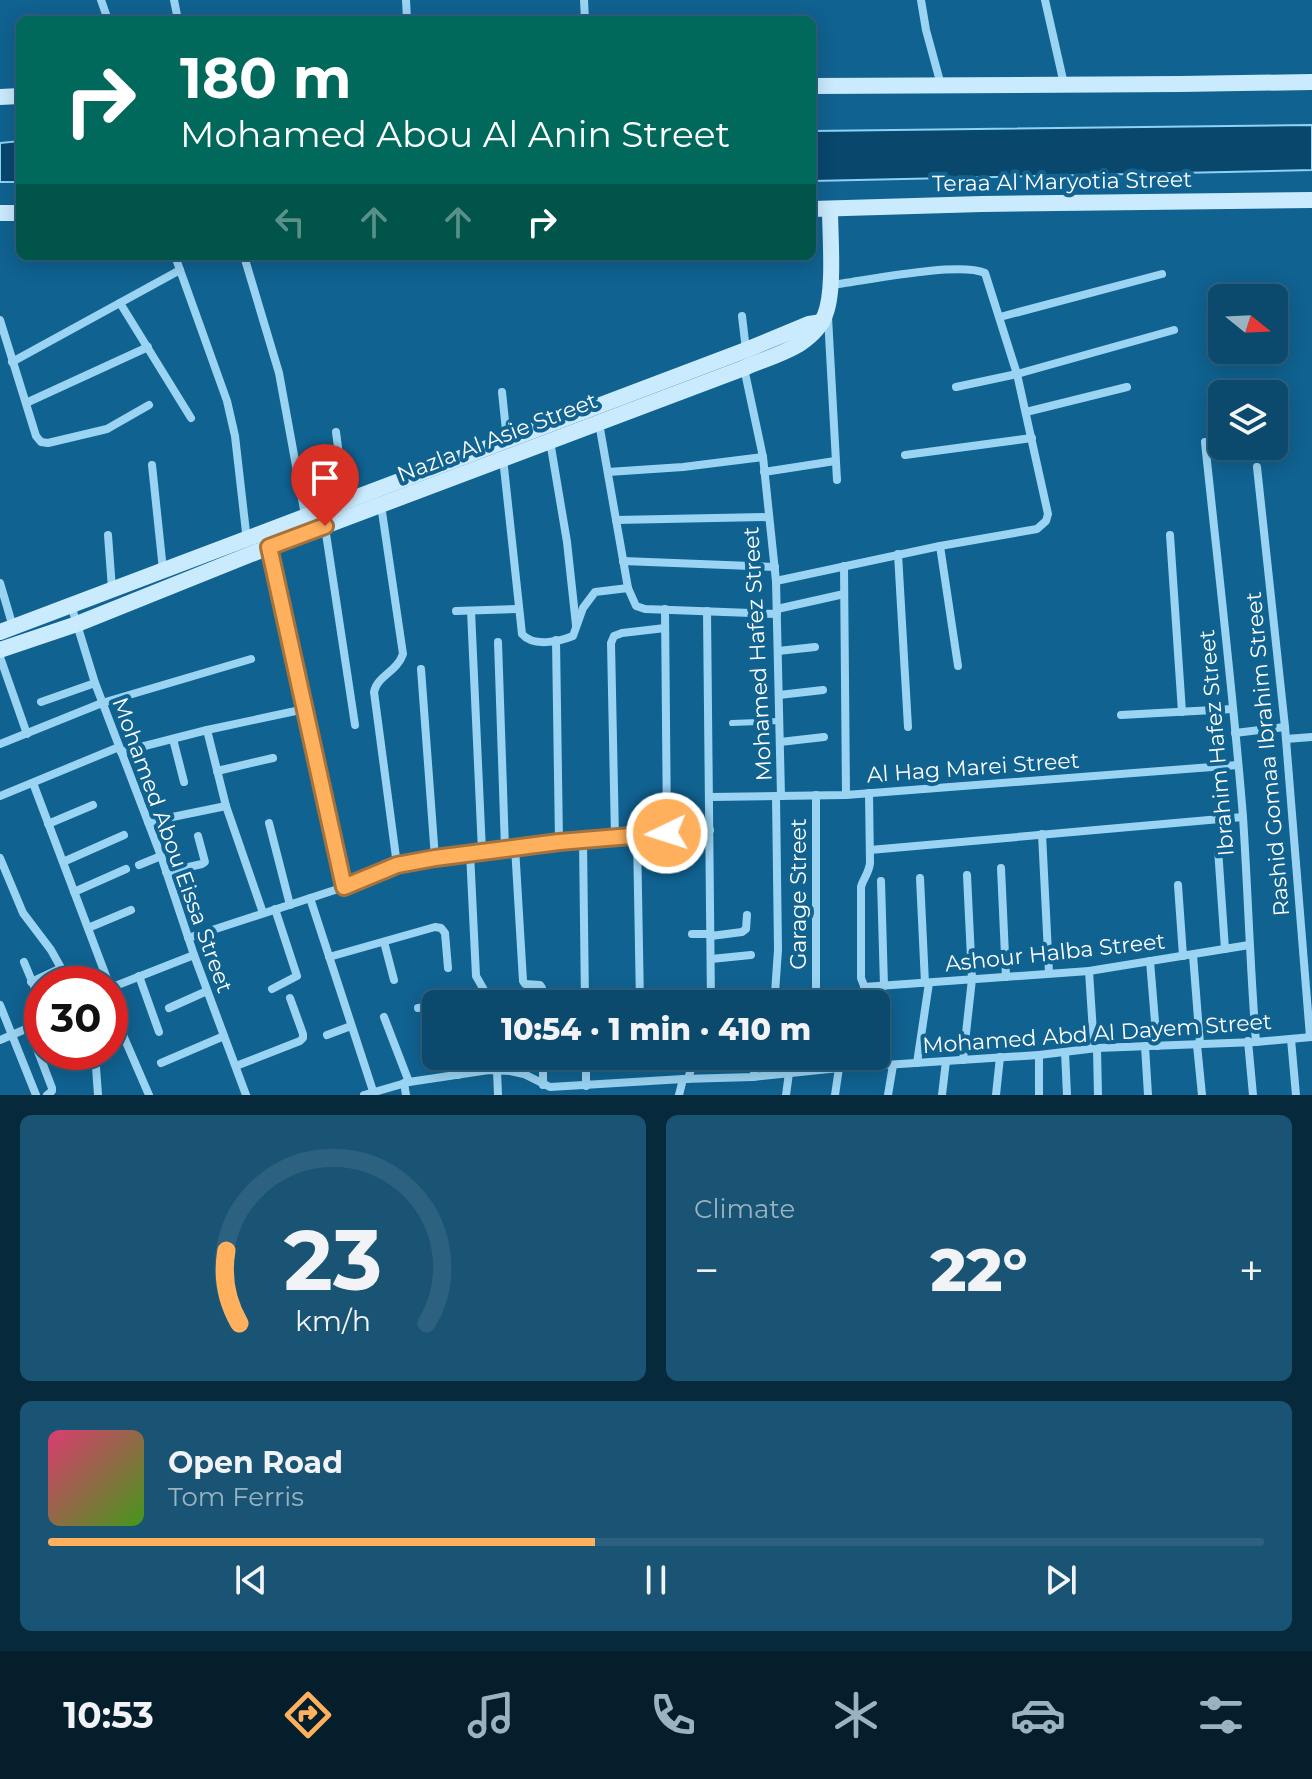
<!DOCTYPE html>
<meta charset="utf-8">
<style>
:root{--surface:#0c4a6d;--page:#1a5475;--text:#f1f3f6;--muted:#9ab3c2;--line:#2c6280;--accent:#ffb05d}
body{margin:0;font-family:Montserrat,sans-serif;background:var(--page);color:var(--text);height:100vh;display:flex;flex-direction:column;font-size:30px;white-space:nowrap}
*{box-sizing:border-box;margin:0}
p{font-size:26px;color:var(--muted)}
.icon{flex:none;width:44px;height:44px;fill:none;stroke:currentColor;stroke-width:2;stroke-linecap:round;stroke-linejoin:round}
.map{position:relative;height:1095px;overflow:hidden}
.sheet{display:flex;flex-direction:column;gap:20px;padding:20px;background:#07293c;flex:1}
.sheet>*{flex:none}
.top-card{position:absolute;left:16px;top:16px;width:800px;height:244px;border-radius:12px;box-shadow:0 4px 20px #0003,0 0 0 2px var(--line);background:#00695c;color:#fff;overflow:hidden}
.needle{width:52px;rotate:108deg}
.tools{position:absolute;left:1208px;top:284px;display:grid;gap:16px}
.tools a{display:grid;place-items:center;width:80px;height:80px;border-radius:12px;background:var(--surface);box-shadow:0 4px 20px #0003,0 0 0 2px var(--line);font-size:40px}
.speed{position:absolute;left:24px;top:966px;display:flex;gap:16px;font-size:40px;font-weight:700;text-align:center}
.speed>*{display:grid;place-content:center;width:104px;height:104px;border-radius:50%;background:var(--surface);box-shadow:0 4px 20px #0003,0 0 0 2px var(--line);line-height:1}
.speed .limit{border:12px solid #d22;background:#fff;color:#111}
.pin{position:absolute;display:grid;place-items:center;width:68px;height:68px;color:#fff;margin:-82px -34px;border-radius:50% 50% 50% 0;rotate:-45deg;box-shadow:0 0 8px #0007}
.pin .icon{rotate:45deg}
.me{position:absolute;width:88px;margin:-44px;rotate:266deg;stroke-linejoin:round;filter:drop-shadow(0 0 6px #0008)}
.turn{display:flex;align-items:center;gap:28px;height:168px;padding:0 32px;font-size:36px}
.turn .icon{width:104px;height:104px;stroke-width:2.5}
.turn b{display:block;font-size:56px;line-height:68px}
.lanes{display:flex;align-items:center;height:76px;padding:0 32px;background:#0003;justify-content:center;gap:40px;direction:ltr}
.lanes .off{opacity:.35}
.big{font-size:60px;font-weight:800;line-height:1.1}
.sheet .card{flex:1;display:flex;flex-direction:column;justify-content:center;gap:12px;min-width:0;padding:0 28px;border-radius:12px;background:var(--page)}
.sheet .dial{align-items:center;gap:0}
.dial svg{height:208px;overflow:visible;fill:none;stroke:var(--line);stroke-width:7;stroke-linecap:round;text-anchor:middle}
.dial text{fill:var(--text);stroke:none}
.song{display:flex;align-items:center;gap:24px}
.cover{width:96px;height:96px;border-radius:12px;background:linear-gradient(135deg,hsl(340 70% 55%),hsl(100 70% 35%))}
.played{height:8px;border-radius:4px;background:linear-gradient(90deg,var(--accent) 45%,var(--line) 45%)}
.keys{display:flex;justify-content:space-around;direction:ltr}
.heat{display:flex;justify-content:space-between;align-items:center;font-size:44px;direction:ltr}
.sheet .tiles{flex:1;display:grid;gap:20px;grid-template-columns:1fr 1fr}
.card:last-child{grid-column:span 2}
.trip{position:absolute;left:422px;top:990px;width:468px;height:80px;border-radius:12px;background:var(--surface);box-shadow:0 4px 20px #0003,0 0 0 2px var(--line);font-weight:800;line-height:80px;text-align:center}
.dock{display:flex;height:128px;justify-content:space-around;align-items:center;background:#051e2c;color:var(--muted)}
.dock .icon{width:56px;height:56px}
.dock .active{color:var(--accent)}
.dock b{font-size:36px;color:var(--text)}
.map>svg:first-child{display:block}
.water{fill:#09476d;stroke:#8cd3f7;stroke-width:2}
.lines{fill:none;stroke-linecap:round;stroke-linejoin:round}
.lane{stroke:#9bd4f3;stroke-width:6}
.street{stroke:#9bd4f3;stroke-width:8}
.secondary{stroke:#caeafd;stroke-width:16}
.route-casing{stroke:#a6723c;stroke-width:20}
.route{stroke:#ffb05d;stroke-width:14}
.labels{text-anchor:middle;stroke-width:8;stroke-linejoin:round;paint-order:stroke}
.street-label{font-size:22px;fill:#fff;stroke:#106291}
</style>
<div class="map">
<svg width="1312" height="1095" viewBox="0 0 1312 1095">
<rect width="100%" height="100%" fill="#106291"/>
<g class="water">
<path d="M1312,125V170L812,181V131Z"/>
<path d="M20,141V182H0V143Z"/>
</g>
<g class="lines">
<path class="lane" d="M732,723L779,721"/>
<g class="street">
<path d="M101,0L108,20"/>
<path d="M174,0L178,20"/>
<path d="M406,0L407,20"/>
<path d="M584,0L585,20"/>
<path d="M921,0L926,30L941,85"/>
<path d="M1045,0L1064,84"/>
<path d="M175,256L227,401L235,436L247,541"/>
<path d="M244,256L279,373L305,515"/>
<path d="M120,303L191,418"/>
<path d="M742,316L746,350"/>
<path d="M828,317L837,480"/>
<path d="M1000,317L1162,274"/>
<path d="M0,320L36,436L41,442L48,443L107,429L149,405"/>
<path d="M12,362L180,270"/>
<path d="M744,368L763,457L776,581L781,796"/>
<path d="M956,387L1017,374L1174,330"/>
<path d="M502,392L507,440"/>
<path d="M26,403L148,347"/>
<path d="M1026,412L1127,387"/>
<path d="M599,423L628,588L636,606L645,609L777,614"/>
<path d="M336,432L345,501"/>
<path d="M550,441L567,542L576,625"/>
<path d="M1205,442C1218,567 1233,692 1243,817C1248,892 1250,967 1256,1042"/>
<path d="M905,455L1032,438"/>
<path d="M503,458L522,634C533,647 558,642 573,636L583,608L595,592L628,588"/>
<path d="M152,465L163,570"/>
<path d="M1257,467L1285,727L1310,1037"/>
<path d="M608,472L683,467L763,457"/>
<path d="M764,472L835,461"/>
<path d="M381,505L403,654C397,672 377,676 374,692L397,865"/>
<path d="M616,520L769,517"/>
<path d="M325,527L355,725"/>
<path d="M108,535L112,589"/>
<path d="M1170,535L1182,712"/>
<path d="M940,546L958,666"/>
<path d="M269,548L344,887"/>
<path d="M898,554L908,727"/>
<path d="M623,561L775,567"/>
<path d="M844,566L846,795"/>
<path d="M776,581L940,546L1037,529L1046,521L1048,514L1017,374L985,273C958,261 864,281 831,285"/>
<path d="M0,583L13,627"/>
<path d="M71,605L95,683L161,856L194,955L246,1095"/>
<path d="M665,609L667,833"/>
<path d="M777,609L844,594"/>
<path d="M456,611L519,609"/>
<path d="M471,611L482,851"/>
<path d="M707,611L711,1004"/>
<path d="M556,640L559,842"/>
<path d="M498,642L505,848"/>
<path d="M778,651L815,647"/>
<path d="M0,657L27,734"/>
<path d="M421,669L435,858"/>
<path d="M779,695L823,690"/>
<path d="M41,702L95,683"/>
<path d="M1121,715L1232,709"/>
<path d="M207,730L226,806L263,913"/>
<path d="M1235,733L1285,727"/>
<path d="M173,739L184,782"/>
<path d="M1286,739L1312,737"/>
<path d="M780,742L824,737"/>
<path d="M0,744L102,703L251,659"/>
<path d="M121,752L207,730L305,709"/>
<path d="M217,771L273,758"/>
<path d="M33,783L109,984"/>
<path d="M816,795V992"/>
<path d="M0,796L119,747"/>
<path d="M710,797L846,795L1238,765"/>
<path d="M148,822L226,806"/>
<path d="M269,823L290,905"/>
<path d="M48,824L93,805"/>
<path d="M1042,834L1049,973"/>
<path d="M637,836L640,1004"/>
<path d="M615,837L611,643L614,636L622,633L665,628"/>
<path d="M583,840L585,1004"/>
<path d="M515,847L523,981L525,984L540,985L542,988V1004"/>
<path d="M1218,849L1225,949"/>
<path d="M870,850L1243,817"/>
<path d="M470,853L476,976L484,990L485,1004"/>
<path d="M0,858L23,913L51,950L70,984"/>
<path d="M63,862L124,835"/>
<path d="M139,865L161,856"/>
<path d="M1001,868L1006,977"/>
<path d="M166,872L202,864L205,862L198,836"/>
<path d="M920,878L925,983"/>
<path d="M881,881L884,986"/>
<path d="M1178,885L1183,956"/>
<path d="M74,892L126,869"/>
<path d="M310,898L373,1091"/>
<path d="M88,928L131,910"/>
<path d="M692,934H711"/>
<path d="M711,936L742,932L746,929L747,915"/>
<path d="M188,938L344,887L397,865L482,851L559,842L710,830"/>
<path d="M384,942L394,980"/>
<path d="M1193,955L1200,1044"/>
<path d="M329,957L435,927L441,928L445,933L448,968"/>
<path d="M711,959L751,955"/>
<path d="M1150,961L1157,1046"/>
<path d="M24,962L42,1005"/>
<path d="M1089,971L1094,1048"/>
<path d="M139,976L159,1032"/>
<path d="M31,982L61,968"/>
<path d="M864,987L1089,971L1249,945"/>
<path d="M110,988L194,955"/>
<path d="M272,989L297,976L275,909"/>
<path d="M728,1004L748,1002"/>
<path d="M772,1004L775,993L778,950L776,796"/>
<path d="M867,1004L866,991L861,978V887C863,879 869,873 870,863L869,793"/>
<path d="M0,1005L36,1095"/>
<path d="M110,1005L149,1095"/>
<path d="M169,1008L207,991"/>
<path d="M418,1008L436,1006"/>
<path d="M384,1017L409,1082"/>
<path d="M29,1028L52,1088V1091L47,1095"/>
<path d="M327,1035L351,1026"/>
<path d="M1291,1039L1296,1095"/>
<path d="M0,1040L42,1022"/>
<path d="M1248,1041L1253,1095"/>
<path d="M1197,1045L1202,1095"/>
<path d="M1145,1046L1148,1095"/>
<path d="M1097,1048L1098,1095"/>
<path d="M90,1052L96,1067L98,1095"/>
<path d="M1065,1052L1067,1095"/>
<path d="M1039,1055V1095"/>
<path d="M457,1056L458,1075"/>
<path d="M489,1056V1070"/>
<path d="M543,1056V1085"/>
<path d="M586,1056V1086"/>
<path d="M963,1060L972,979L967,875"/>
<path d="M161,1063L224,1036"/>
<path d="M917,1063L929,983"/>
<path d="M236,1066L300,1041L303,1038V1034L290,998"/>
<path d="M497,1070L498,1095"/>
<path d="M753,1077L759,1056"/>
<path d="M688,1079L695,1056"/>
<path d="M404,1083L406,1095"/>
<path d="M364,1095L409,1082L489,1070L510,1071L524,1074L550,1087L683,1079L753,1077L839,1068L1039,1055L1097,1048L1256,1042L1312,1037"/>
<path d="M679,1095L683,1079"/>
<path d="M786,1095L789,1073"/>
<path d="M835,1095L839,1068"/>
<path d="M888,1095L893,1065"/>
<path d="M942,1095L946,1061"/>
<path d="M996,1095L1000,1057"/>
</g>
<g class="secondary">
<path d="M812,86L1180,84L1312,82"/>
<path d="M0,97L20,96"/>
<path d="M812,209L982,204L1312,200"/>
<path d="M0,213H20"/>
<path d="M0,632L746,350L809,324L822,322"/>
<path d="M0,650L77,624L269,547L744,368C762,360 784,354 801,343C811,336 821,326 825,315C835,291 830,236 830,209"/>
</g>
</g>
<g class="lines">
<defs>
<path id="route" d="M325,526L269,547L344,887L397,865L435,858L559,842L667,833"/>
</defs>
<use href="#route" class="route-casing"/>
<use href="#route" class="route"/>
</g>
<g class="labels">
<g class="street-label">
<text transform="translate(1062 181) rotate(-1)" y="8">Teraa Al Maryotia Street</text>
<text transform="translate(497 437) rotate(-21)" y="8">Nazla Al Asie Street</text>
<text transform="translate(757 654) rotate(-93)" y="8">Mohamed Hafez Street</text>
<text transform="translate(1216 743) rotate(-95)" y="8">Ibrahim Hafez Street</text>
<text transform="translate(1267 754) rotate(-95)" y="8">Rashid Gomaa Ibrahim Street</text>
<text transform="translate(973 767) rotate(-4)" y="8">Al Hag Marei Street</text>
<text transform="translate(173 845) rotate(70)" y="8">Mohamed Abou Eissa Street</text>
<text transform="translate(798 894) rotate(-90)" y="8">Garage Street</text>
<text transform="translate(1055 952) rotate(-6)" y="8">Ashour Halba Street</text>
<text transform="translate(1097 1033) rotate(-4)" y="8">Mohamed Abd Al Dayem Street</text>
</g>
</g>
</svg>
<div class="tools">
<a><svg class="needle" viewBox="-14 -14 28 28"><path d="M0-13l5 13h-10z" fill="#e53935"/><path d="M0 13l5-13h-10z" fill="#9ab3c2"/></svg></a>
<a><svg class="icon" aria-label="layers" viewBox="0 0 24 24"><path d="M12 4l9 5-9 5-9-5zM3 14l9 5 9-5"/></svg></a>
</div>
<div class="speed"><div class="limit">30</div></div>
<div class="pin" style="left:325px;top:526px;background:#d93025"><svg class="icon" aria-label="arrive" viewBox="0 0 24 24"><path d="M6 21V4h12l-3 4 3 4H6"/></svg></div>
<svg class="me" style="left:667px;top:833px" viewBox="-20 -20 40 40"><circle r="17" fill="#ffb05d" stroke="#fff" stroke-width="3"/><path d="M0-11L8 9 0 5-8 9z" fill="#fff"/></svg>
<div class="trip">10:54 · 1 min · 410 m</div>
<div class="top-card">
<div class="turn"><svg class="icon" aria-label="right" viewBox="0 0 24 24"><path d="M7 20v-9h11M14 6l5 5-5 5"/></svg><div><b>180 m</b>Mohamed Abou Al Anin Street</div></div>
<div class="lanes"><svg class="icon off" aria-label="left" viewBox="0 0 24 24"><path d="M17 20v-9H6M10 6l-5 5 5 5"/></svg><svg class="icon off" aria-label="ahead" viewBox="0 0 24 24"><path d="M12 20V5M6 11l6-6 6 6"/></svg><svg class="icon off" aria-label="ahead" viewBox="0 0 24 24"><path d="M12 20V5M6 11l6-6 6 6"/></svg><svg class="icon" aria-label="right" viewBox="0 0 24 24"><path d="M7 20v-9h11M14 6l5 5-5 5"/></svg></div>
</div>
</div>
<section class="sheet">
<div class="tiles">
<div class="card dial"><svg viewBox="0 0 100 80">
<path d="M14 69A42 42 0 1 1 86 69"/>
<path d="M14 69A42 42 0 0 1 9 41" stroke="#ffb05d"/>
<text x="50" y="56" font-size="32" font-weight="700">23</text>
<text x="50" y="72" font-size="11">km/h</text>
</svg></div>
<div class="card"><p>Climate</p>
<div class="heat"><a>−</a><b class="big">22°</b><a>+</a></div>
</div>
<div class="card">
<div class="song"><i class="cover"></i><div><b>Open Road</b><p>Tom Ferris</p></div></div>
<div class="played"></div>
<div class="keys"><svg class="icon" aria-label="previous" viewBox="0 0 24 24"><path d="M18 5L8 12l10 7zM5 5v14"/></svg><svg class="icon" aria-label="pause" viewBox="0 0 24 24"><path d="M8 5v14M16 5v14"/></svg><svg class="icon" aria-label="next" viewBox="0 0 24 24"><path d="M6 5l10 7-10 7zM19 5v14"/></svg></div>
</div>
</div>
</section>
<nav class="dock">
<b>10:53</b>
<svg class="icon active" aria-label="directions" viewBox="0 0 24 24"><path d="M12 3l9 9-9 9-9-9zM9 14v-3h6M13 9l2 2-2 2"/></svg>
<svg class="icon" aria-label="music" viewBox="0 0 24 24"><path d="M9 18V5l10-2v13"/><circle cx="6" cy="18" r="3"/><circle cx="16" cy="16" r="3"/></svg>
<svg class="icon" aria-label="phone" viewBox="0 0 24 24"><path d="M5 4h4l2 5-3 2q2 4 5 5l2-3 5 2v4C11 20 4 13 5 4z"/></svg>
<svg class="icon" aria-label="climate" viewBox="0 0 24 24"><path d="M12 3v18M4 7l16 10M4 17L20 7"/></svg>
<svg class="icon" aria-label="car" viewBox="0 0 24 24"><path d="M5 17H2v-5l4-1 3-4h7l3 4 3 1v5h-3M9 17h6M6 11h13"/><circle cx="7" cy="17" r="2"/><circle cx="17" cy="17" r="2"/></svg>
<svg class="icon" aria-label="filters" viewBox="0 0 24 24"><path d="M4 7h16M4 17h16"/><circle cx="9" cy="7" r="2"/><circle cx="15" cy="17" r="2"/></svg>
</nav>
